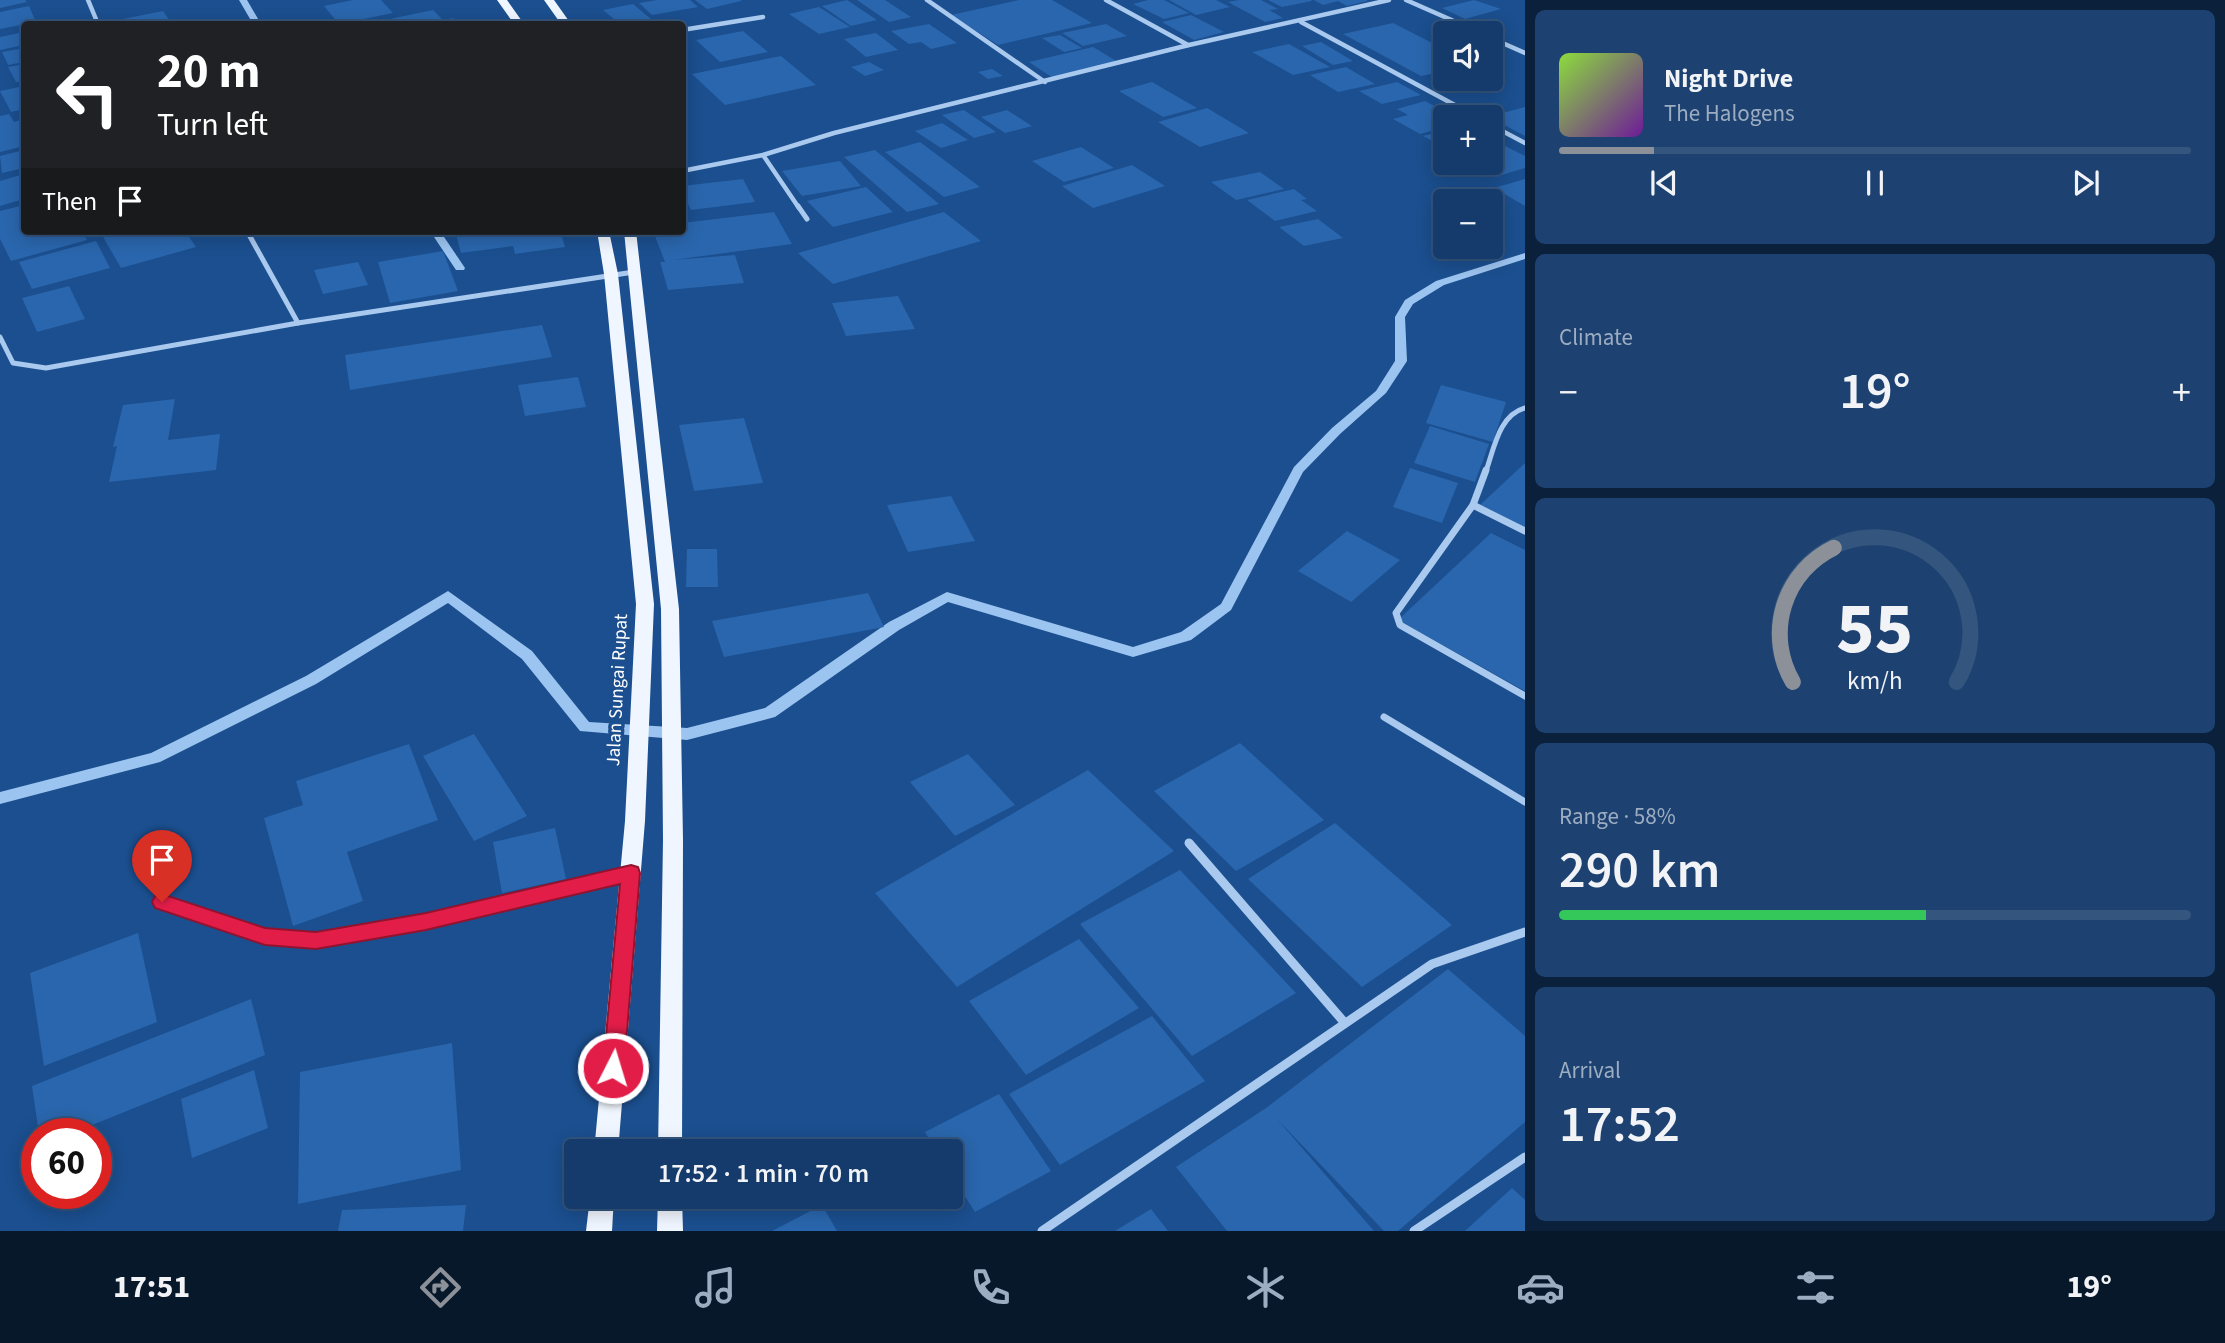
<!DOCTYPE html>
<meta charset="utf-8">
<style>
:root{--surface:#143b6b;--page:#1d4271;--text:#f1f3f6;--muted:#9dadc1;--line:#33557e;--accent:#8c9099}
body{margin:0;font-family:"Source Sans 3",sans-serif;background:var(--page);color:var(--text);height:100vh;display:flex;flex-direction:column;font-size:26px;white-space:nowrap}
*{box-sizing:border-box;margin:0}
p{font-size:23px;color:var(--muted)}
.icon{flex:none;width:38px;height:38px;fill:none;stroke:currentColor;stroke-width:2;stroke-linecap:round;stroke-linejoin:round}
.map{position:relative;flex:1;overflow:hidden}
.side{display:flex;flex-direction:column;gap:10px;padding:10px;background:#0b203b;width:700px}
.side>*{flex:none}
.top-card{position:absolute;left:21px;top:21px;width:665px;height:214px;border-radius:7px;box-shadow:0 4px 18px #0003,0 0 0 2px var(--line);background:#202124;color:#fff;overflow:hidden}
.fabs{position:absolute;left:1433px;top:21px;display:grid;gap:14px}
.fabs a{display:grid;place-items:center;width:70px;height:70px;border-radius:7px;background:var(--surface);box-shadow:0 4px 18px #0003,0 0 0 2px var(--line);font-size:35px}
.speed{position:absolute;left:21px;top:1118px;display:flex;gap:14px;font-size:35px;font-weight:700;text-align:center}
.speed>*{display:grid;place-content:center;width:91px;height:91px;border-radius:50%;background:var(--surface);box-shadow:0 4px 18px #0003,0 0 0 2px var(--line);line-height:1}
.speed .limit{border:10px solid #d22;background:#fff;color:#111}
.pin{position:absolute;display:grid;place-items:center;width:60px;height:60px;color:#fff;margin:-72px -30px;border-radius:50% 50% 50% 0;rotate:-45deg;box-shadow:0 0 7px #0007}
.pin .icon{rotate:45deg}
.me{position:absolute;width:77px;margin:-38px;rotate:5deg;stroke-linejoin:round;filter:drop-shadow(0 0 5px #0008)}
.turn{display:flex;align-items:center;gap:24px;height:147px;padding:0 21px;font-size:32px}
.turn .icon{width:91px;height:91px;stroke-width:2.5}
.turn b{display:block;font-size:49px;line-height:60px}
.then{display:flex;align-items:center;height:66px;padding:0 21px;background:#0003;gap:14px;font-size:26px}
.big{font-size:52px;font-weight:600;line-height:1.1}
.side .widget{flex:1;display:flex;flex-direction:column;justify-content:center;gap:10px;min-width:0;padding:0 24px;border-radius:10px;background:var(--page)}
.side .dial{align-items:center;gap:0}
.dial svg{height:182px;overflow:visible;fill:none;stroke:var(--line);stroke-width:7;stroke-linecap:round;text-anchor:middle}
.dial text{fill:var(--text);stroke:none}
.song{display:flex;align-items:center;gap:21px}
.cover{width:84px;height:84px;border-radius:10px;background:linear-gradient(135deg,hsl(90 70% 55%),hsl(280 70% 35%))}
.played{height:7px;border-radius:4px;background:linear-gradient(90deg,var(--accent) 15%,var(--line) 15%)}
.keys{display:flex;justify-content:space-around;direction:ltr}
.heat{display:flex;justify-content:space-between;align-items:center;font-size:38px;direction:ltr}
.charge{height:10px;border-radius:5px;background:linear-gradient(90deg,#34c759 58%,var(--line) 0)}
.trip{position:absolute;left:564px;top:1139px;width:399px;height:70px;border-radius:7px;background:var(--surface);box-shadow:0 4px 18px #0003,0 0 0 2px var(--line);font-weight:600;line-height:70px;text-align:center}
.tab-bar{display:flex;height:112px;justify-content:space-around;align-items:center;background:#08182b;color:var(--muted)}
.tab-bar .icon{width:49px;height:49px}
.tab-bar .on{color:var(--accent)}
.tab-bar b{font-size:32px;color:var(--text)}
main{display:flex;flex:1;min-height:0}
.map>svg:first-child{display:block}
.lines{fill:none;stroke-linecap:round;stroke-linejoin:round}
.stream{fill:#9cc4f0;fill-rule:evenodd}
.building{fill:#2a66ad}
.minor-far3{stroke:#a9c9ee;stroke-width:4.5}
.minor-far2{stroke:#a9c9ee;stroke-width:5}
.minor-far1{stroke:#a9c9ee;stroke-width:7}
.minor{stroke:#a9c9ee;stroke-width:9}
.primary{fill:#f0f6ff;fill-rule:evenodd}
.route{fill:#e11d48;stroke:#92132f;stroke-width:2}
.labels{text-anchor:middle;stroke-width:7;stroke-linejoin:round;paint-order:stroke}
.street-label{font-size:19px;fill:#fff;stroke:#1b4f8f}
</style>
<main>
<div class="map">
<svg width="1525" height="1231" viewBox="0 0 1525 1231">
<rect width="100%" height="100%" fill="#1b4f8f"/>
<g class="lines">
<g class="stream">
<path d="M239,0H247L261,24H253Z"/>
<path d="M430,231H440L465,268L464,270H456Z"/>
<path d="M1525,253V259L1444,285L1413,304L1405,317L1407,361L1386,393L1340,434L1303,472L1231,610L1191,640L1133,657L948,602L899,630L775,717L687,740L580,731L522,659L448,603L316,684L160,762L0,804V792L151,753L306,676L448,591L532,651L589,722L687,728L765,708L889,622L947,592L1133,647L1181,632L1221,604L1294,467L1332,428L1376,391L1395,361V317L1405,300L1436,281Z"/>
</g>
</g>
<g class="building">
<path d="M0,0H25L27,2L0,8Z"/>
<path d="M353,0H381L393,13L339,24L324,6Z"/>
<path d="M657,0H690L698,7L652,15L639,3Z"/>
<path d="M695,0H741V1L707,9Z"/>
<path d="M847,0L877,20L851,26L822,6Z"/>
<path d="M857,0H885L911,17L889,22Z"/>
<path d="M1019,0H1052L1092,23L998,45L951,15Z"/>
<path d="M1148,0H1164L1189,13L1164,19L1133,4Z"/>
<path d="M1169,0H1216L1230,7L1196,15Z"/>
<path d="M1239,0H1261L1278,9L1269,10L1283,18L1265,22L1228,2Z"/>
<path d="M1268,0H1311L1312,1L1282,7Z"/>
<path d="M1314,0H1367V1L1347,6L1338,1L1323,5Z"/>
<path d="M1474,0L1501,9L1465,19L1442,8Z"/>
<path d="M633,4L652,20L620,24L603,10Z"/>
<path d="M29,6L36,22L0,29V12Z"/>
<path d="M819,7L850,27L819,34L789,14Z"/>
<path d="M433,10L443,20L453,18L459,24H366Z"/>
<path d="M163,11L172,24H110L108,22Z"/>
<path d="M1191,15L1224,32L1194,40L1162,22Z"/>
<path d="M1393,23L1446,50V71L1421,76L1343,34Z"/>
<path d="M929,24L957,43L931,49L921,42L909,44L891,31Z"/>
<path d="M1106,24L1127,36L1083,46L1062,33Z"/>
<path d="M743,31L768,52L720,62L696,40Z"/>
<path d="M24,32V45L0,50V37Z"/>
<path d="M876,33L898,50L866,57L844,39Z"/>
<path d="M1060,35L1082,48L1064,52L1042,38Z"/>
<path d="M1321,42L1353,61L1333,65L1302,46Z"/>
<path d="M1289,44L1330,67L1293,75L1252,52Z"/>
<path d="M1093,47L1118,62L1053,78L1029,62Z"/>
<path d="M24,48V62L8,65L2,52Z"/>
<path d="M781,56L816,85L725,105L692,74Z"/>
<path d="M869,62L884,70L865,76L851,67Z"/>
<path d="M24,64V81L16,82L8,67Z"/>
<path d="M1346,67L1375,84L1338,92L1310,75Z"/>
<path d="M992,69L1003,76L988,79L978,72Z"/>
<path d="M1152,82L1197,108L1163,117L1119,91Z"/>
<path d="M1397,82L1421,95L1382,104L1359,91Z"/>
<path d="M24,86V109L11,112L0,91Z"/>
<path d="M1425,101L1455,117H1446V127L1420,134L1393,119L1408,115L1397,109Z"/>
<path d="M1525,107V136L1491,118V116Z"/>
<path d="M1207,108L1249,133L1200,147L1158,122Z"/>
<path d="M964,110L996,132L974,138L942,115Z"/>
<path d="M1007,110L1032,126L1005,133L981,117Z"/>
<path d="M9,114L14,122L24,119V146L0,152V116Z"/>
<path d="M942,123L968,140L941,148L915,131Z"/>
<path d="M1446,130V148L1423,136Z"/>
<path d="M920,142L980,187L944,197L885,152Z"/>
<path d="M1505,146L1525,156V168L1495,177L1469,163H1491V150Z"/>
<path d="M1081,147L1114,168L1064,182L1032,161Z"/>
<path d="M24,150V168L2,173L0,156Z"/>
<path d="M875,150L939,204L907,212L844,157Z"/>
<path d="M840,161L861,186L802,196L782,171Z"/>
<path d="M1132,165L1165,186L1093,208L1062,186Z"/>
<path d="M1260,172L1284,189L1236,200L1211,182Z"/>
<path d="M24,174V199L0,206V181Z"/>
<path d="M743,179L755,202L691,210L682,191V186Z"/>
<path d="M1525,179V206L1494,188Z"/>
<path d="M866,187L893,212L833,227L807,201Z"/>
<path d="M1294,189L1307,199L1301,200L1317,211L1275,221L1247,200Z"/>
<path d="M24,205V231H82L87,240L11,261L0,239V211Z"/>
<path d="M774,212L792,244L673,260L735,255L744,283L668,290L660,262H665L653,231H682V223Z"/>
<path d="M944,212L981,241L833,284L798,253Z"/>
<path d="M1318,219L1343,238L1304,246L1279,227Z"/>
<path d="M115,231H185L196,247L121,268L102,235Z"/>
<path d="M455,231H573L574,236L562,237L565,247L515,254L513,246L461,253Z"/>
<path d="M96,241L110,268L32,289L19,262Z"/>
<path d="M443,251L458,291L390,303L378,262Z"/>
<path d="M358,262L368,285L323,294L314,270Z"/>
<path d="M69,286L85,319L37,332L22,298Z"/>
<path d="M898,296L915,329L846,336L832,303Z"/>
<path d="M542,325L552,357L350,390L345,355Z"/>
<path d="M578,377L586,407L525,416L518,385Z"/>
<path d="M1441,385L1506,402L1493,442L1426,423Z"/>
<path d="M175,399L168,440L220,434L216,470L109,482L117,446L113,447L123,405Z"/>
<path d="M744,418L763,483L694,491L679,425Z"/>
<path d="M1430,426L1489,444L1475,482L1414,463Z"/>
<path d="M1525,463V527L1480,505Z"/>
<path d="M1410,468L1458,483L1442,523L1393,507Z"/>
<path d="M951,496L975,541L908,552L887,505Z"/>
<path d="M1347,531L1400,560L1351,602L1298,571Z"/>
<path d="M1491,533L1525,550V691L1398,620Z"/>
<path d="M687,549H717L718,587H686Z"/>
<path d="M868,593L884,627L724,657L712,621Z"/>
<path d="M474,734L527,816L474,841L423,756Z"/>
<path d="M1240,743L1324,820L1236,871L1154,791Z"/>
<path d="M409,744L438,820L347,852L363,901L293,926L264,818L303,805L296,781Z"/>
<path d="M968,754L1015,805L955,836L910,782Z"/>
<path d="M1088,770L1174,851L957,987L875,893Z"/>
<path d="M1335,823L1452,925L1362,987L1248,879Z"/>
<path d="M555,828L566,879L502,893L493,842Z"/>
<path d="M1180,870L1296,993L1192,1056L1080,924Z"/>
<path d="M138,933L157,1022L44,1066L30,973Z"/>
<path d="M1079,939L1139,1008L1026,1075L969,1001Z"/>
<path d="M1448,969L1525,1036V1122L1398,1231H1384L1277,1119L1374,1231H1227L1176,1167L1266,1108Z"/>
<path d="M251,999L265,1055L70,1134H39L32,1086Z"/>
<path d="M1152,1016L1205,1081L1060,1165L1009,1094Z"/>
<path d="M452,1043L461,1170L298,1204L300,1072Z"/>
<path d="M254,1070L268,1128L192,1158L181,1099Z"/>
<path d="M999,1094L1051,1171L975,1212L950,1173V1152H937L925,1132Z"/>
<path d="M1512,1188L1525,1200V1231H1465Z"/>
<path d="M466,1205L463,1231H338L342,1210Z"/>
<path d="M822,1205L837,1231H772Z"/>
<path d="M1151,1209L1168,1231H1115Z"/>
</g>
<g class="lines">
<g class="minor-far3">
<path d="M88,0L98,24"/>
<path d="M927,0L1045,82"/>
<path d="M1106,0L1188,45"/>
<path d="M1406,0L1481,33"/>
<path d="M1301,22L1477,117"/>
<path d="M682,30L763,17"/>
<path d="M1491,38L1525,53"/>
<path d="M1491,125L1525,143"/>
<path d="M763,155L799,208"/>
<path d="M682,171L763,155L834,133L1189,45L1389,0"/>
</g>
<g class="minor-far2">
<path d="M798,206L807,219"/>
<path d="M247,231L298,323"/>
<path d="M0,337L13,363L46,368L298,323L634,272"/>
<path d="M1486,471C1494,449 1499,415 1525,408"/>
</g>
<g class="minor-far1">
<path d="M1486,470L1473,505L1396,613L1400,625L1525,696"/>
<path d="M1473,505L1525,531"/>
<path d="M1384,717L1525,802"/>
</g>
<g class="minor">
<path d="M1189,843L1344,1022"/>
<path d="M162,902L265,937L316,941L427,922L627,874"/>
<path d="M1042,1231L1432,964L1525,932"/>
<path d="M1414,1231L1525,1157"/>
</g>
<g class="primary">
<path d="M497,0H507L524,24H514Z"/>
<path d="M544,0H554L571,24H561Z"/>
<path d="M597,231H609L618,274L654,604L645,821L618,1152H594L625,821L636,604L604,274Z"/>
<path d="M624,231H636L679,609L683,840L682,1152H658L663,840L661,609Z"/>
<path d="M590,1197H614L612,1231H586Z"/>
<path d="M658,1197H682L683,1231H657Z"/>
</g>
</g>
<path class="route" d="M631,865L638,867L640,873L624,1068L621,1075L613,1078L606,1075L603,1068L620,884L426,930L316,949L265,945L155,908L152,902L155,896L162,894L265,928L316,932L426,913Z"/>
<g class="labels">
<g class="street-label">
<text transform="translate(616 690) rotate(-87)" y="7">Jalan Sungai Rupat</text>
</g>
</g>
</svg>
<div class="fabs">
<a><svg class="icon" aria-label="sound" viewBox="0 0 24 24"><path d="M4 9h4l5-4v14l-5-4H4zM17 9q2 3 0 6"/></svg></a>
<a>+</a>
<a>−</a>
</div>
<div class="speed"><div class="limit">60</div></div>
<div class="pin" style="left:162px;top:902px;background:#d93025"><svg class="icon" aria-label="arrive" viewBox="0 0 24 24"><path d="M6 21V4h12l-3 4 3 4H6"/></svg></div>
<svg class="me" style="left:613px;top:1068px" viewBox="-20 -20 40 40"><circle r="17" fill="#e11d48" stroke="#fff" stroke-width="3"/><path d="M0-11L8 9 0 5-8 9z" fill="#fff"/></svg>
<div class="trip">17:52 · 1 min · 70 m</div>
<div class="top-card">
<div class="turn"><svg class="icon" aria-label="left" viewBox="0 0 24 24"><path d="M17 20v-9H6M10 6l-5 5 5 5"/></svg><div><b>20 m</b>Turn left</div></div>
<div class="then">Then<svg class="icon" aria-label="arrive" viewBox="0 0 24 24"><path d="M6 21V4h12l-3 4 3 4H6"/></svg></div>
</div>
</div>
<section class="side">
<div class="widget">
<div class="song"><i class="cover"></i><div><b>Night Drive</b><p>The Halogens</p></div></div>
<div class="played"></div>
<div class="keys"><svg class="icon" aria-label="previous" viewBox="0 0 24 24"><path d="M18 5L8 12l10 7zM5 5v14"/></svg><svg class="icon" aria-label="pause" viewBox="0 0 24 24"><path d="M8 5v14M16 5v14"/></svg><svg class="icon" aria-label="next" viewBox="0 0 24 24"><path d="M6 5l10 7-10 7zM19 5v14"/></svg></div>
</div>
<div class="widget"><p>Climate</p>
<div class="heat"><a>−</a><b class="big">19°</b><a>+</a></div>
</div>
<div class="widget dial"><svg viewBox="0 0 100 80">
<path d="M14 69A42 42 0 1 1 86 69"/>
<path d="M14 69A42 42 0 0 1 32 10" stroke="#8c9099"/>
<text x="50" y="56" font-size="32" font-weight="700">55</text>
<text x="50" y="72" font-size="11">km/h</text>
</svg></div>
<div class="widget"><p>Range · 58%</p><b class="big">290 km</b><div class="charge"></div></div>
<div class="widget"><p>Arrival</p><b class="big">17:52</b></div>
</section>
</main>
<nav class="tab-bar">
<b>17:51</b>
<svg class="icon on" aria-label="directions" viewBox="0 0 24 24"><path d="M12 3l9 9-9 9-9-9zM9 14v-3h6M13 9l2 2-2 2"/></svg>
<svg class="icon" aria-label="music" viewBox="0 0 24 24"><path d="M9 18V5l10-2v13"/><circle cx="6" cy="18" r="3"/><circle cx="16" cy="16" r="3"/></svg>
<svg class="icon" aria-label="phone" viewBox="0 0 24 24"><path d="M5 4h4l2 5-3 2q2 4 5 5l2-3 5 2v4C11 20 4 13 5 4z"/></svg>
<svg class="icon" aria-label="climate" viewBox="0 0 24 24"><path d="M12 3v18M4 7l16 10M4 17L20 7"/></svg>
<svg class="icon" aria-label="car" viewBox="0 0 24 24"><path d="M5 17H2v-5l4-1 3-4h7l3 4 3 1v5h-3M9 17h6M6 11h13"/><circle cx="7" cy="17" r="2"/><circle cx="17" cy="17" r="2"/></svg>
<svg class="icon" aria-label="filters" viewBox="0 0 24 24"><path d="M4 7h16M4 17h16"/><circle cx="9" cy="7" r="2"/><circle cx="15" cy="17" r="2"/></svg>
<b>19°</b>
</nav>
